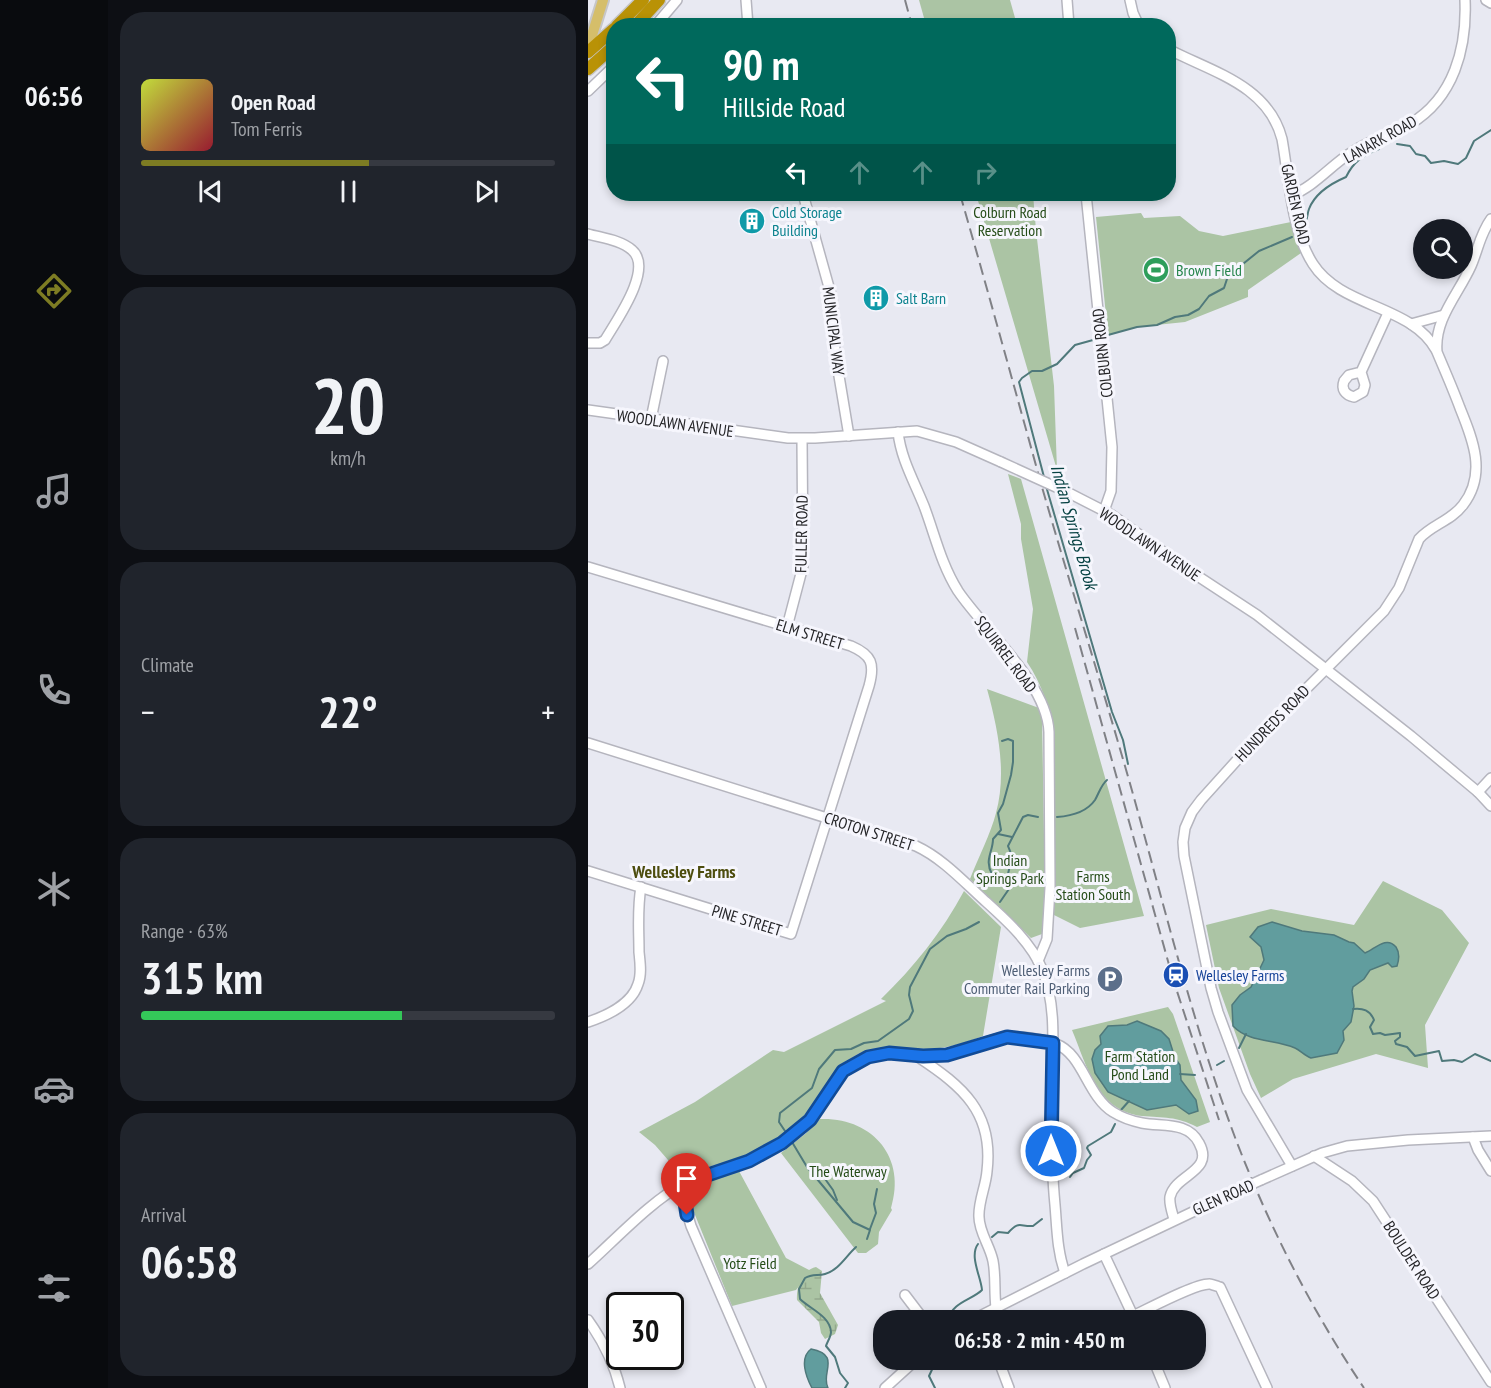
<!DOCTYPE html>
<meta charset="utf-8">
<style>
:root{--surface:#171b24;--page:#20242c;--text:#f1f3f6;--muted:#9ea1a6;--line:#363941;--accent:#7d7c23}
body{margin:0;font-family:"PT Sans Narrow",sans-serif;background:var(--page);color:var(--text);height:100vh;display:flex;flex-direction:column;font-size:22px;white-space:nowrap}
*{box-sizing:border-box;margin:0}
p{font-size:20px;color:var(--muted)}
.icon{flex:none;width:33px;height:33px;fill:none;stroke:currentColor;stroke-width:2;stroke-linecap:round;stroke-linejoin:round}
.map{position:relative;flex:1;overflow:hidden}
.side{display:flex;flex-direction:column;gap:12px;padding:12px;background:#0d0f14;width:480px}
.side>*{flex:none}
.hud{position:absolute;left:18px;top:18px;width:570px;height:183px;border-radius:24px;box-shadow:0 3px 9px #0003;background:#00695c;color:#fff;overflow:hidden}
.buttons{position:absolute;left:825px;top:219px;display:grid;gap:12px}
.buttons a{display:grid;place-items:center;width:60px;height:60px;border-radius:50%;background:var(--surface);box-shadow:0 3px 9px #0003;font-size:30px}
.speed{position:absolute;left:18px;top:1292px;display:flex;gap:12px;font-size:30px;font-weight:700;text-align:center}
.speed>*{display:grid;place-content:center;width:78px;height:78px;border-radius:50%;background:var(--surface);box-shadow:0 3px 9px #0003;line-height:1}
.speed .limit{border:3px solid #111;border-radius:9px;background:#fff;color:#111}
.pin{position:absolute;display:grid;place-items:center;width:51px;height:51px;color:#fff;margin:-62px -26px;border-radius:50% 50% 50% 0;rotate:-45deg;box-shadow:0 0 6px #0007}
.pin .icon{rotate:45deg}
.me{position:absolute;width:66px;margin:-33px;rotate:0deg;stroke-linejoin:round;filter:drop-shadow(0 0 4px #0008)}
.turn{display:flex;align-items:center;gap:21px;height:126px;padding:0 18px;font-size:27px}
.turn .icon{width:78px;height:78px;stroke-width:2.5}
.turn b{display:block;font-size:42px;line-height:51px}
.lanes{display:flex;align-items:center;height:57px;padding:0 18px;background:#0003;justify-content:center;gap:30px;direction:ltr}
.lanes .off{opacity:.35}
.big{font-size:45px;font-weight:700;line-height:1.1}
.side .card{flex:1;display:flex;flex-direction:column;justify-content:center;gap:9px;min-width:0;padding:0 21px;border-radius:24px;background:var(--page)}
.side .dial{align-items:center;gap:0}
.dial b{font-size:78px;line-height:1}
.song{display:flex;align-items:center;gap:18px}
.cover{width:72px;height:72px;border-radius:9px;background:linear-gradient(135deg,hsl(70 70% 55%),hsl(350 70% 35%))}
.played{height:6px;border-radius:3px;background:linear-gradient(90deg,var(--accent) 55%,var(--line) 55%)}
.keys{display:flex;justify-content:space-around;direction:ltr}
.heat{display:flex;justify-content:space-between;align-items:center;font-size:33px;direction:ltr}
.charge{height:9px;border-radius:4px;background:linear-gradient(90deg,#34c759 63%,var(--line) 0)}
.trip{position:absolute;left:285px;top:1310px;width:333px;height:60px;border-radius:24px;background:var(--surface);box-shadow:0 3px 9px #0003;font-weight:700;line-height:60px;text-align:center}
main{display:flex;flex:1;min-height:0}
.tab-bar{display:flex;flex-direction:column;width:108px;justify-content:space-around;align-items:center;background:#090b0e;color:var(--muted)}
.tab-bar .icon{width:42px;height:42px}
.tab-bar .on{color:var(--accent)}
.tab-bar b{font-size:27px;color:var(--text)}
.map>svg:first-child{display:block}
.wetland{fill:url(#wetland-marsh)}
.park{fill:#abc4a4}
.water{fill:#619d9e;stroke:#4f797b;stroke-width:1.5}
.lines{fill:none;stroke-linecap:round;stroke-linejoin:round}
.stream{stroke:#4f797b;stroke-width:2}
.minor-casing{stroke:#b5b5be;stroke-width:12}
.major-casing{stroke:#c6c6c7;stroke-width:14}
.highway-casing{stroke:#c6c6c7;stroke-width:15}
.minor{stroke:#fff;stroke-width:9}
.major{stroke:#d5be6a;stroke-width:10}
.highway{stroke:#b99206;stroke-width:12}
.rail{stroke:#808186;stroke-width:2;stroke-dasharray:12 6;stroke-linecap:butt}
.minor-bridge-casing{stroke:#b5b5be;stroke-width:12;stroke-linecap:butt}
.minor-bridge{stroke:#fff;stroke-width:9}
.route-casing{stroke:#114b97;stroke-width:15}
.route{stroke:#1a73e8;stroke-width:10}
.labels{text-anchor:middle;stroke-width:6;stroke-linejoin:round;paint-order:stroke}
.street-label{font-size:16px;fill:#252528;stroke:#f6f6fd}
.culture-label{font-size:16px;fill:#0d838f;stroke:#f6f6fd;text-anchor:start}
.park-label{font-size:16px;fill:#254c18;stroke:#f6f6fd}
.leisure-label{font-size:16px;fill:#27864d;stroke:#f6f6fd;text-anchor:start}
.service-label{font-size:16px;fill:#4e5e75;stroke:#f6f6fd;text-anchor:end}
.transit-label{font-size:16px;fill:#164399;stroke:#f6f6fd;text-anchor:start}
.water-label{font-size:18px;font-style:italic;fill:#074243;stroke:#f6f6fd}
.neighbourhood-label{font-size:18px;font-weight:bold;fill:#4d4d0e;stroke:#f6f6fd}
</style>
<main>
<nav class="tab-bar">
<b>06:56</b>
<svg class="icon on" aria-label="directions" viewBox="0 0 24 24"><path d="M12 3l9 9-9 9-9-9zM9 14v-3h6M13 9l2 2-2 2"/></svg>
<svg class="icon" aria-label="music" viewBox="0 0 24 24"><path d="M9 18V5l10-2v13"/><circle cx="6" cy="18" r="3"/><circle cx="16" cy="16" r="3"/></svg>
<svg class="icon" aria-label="phone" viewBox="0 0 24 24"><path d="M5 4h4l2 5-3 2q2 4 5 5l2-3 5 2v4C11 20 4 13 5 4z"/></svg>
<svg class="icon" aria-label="climate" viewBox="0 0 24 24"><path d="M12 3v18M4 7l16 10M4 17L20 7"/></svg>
<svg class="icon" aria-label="car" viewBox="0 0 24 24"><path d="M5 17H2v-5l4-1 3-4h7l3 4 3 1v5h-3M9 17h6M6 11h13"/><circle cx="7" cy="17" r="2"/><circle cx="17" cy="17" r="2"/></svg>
<svg class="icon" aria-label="filters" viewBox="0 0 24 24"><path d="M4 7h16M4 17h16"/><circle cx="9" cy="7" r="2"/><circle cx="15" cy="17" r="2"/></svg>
</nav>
<section class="side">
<div class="card">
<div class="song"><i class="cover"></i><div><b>Open Road</b><p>Tom Ferris</p></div></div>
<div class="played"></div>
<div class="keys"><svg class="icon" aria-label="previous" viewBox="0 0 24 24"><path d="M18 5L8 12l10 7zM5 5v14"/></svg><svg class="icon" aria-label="pause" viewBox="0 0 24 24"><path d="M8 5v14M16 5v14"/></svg><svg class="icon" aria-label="next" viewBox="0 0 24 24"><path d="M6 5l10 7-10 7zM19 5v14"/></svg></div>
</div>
<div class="card dial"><b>20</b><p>km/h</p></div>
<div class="card"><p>Climate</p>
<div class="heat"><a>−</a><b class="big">22°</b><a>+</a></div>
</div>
<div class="card"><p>Range · 63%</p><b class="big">315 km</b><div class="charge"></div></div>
<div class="card"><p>Arrival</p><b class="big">06:58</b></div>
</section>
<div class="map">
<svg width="903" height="1388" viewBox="0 0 903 1388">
<defs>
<pattern id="wetland-marsh" width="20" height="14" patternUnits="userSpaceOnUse" patternTransform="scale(1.5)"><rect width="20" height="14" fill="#abc4a4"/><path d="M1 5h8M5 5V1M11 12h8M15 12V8" fill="none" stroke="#93a88d"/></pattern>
</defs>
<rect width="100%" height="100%" fill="#e8e9f2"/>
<path class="wetland" d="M228,1267L234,1271L232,1293L250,1325L247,1334L237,1339L233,1333L231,1322L209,1300C208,1287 214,1270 228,1267Z"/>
<g class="park">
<path d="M331,0H422L429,25H338Z"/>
<path d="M388,194H445L448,230L466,386L469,470Z"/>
<path d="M553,213L556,218L592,216L611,231L635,236L703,222L713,253L660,290V297L597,322L549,327L520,335L508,217Z"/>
<path d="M420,474L433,479L556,916L492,928L464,914L467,738C463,712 454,684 439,662L445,609L433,539V524Z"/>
<path d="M399,689L451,708L454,717L457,892L454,934L443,938L382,879C390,858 403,833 408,813C419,773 410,729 399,689Z"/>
<path d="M795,881L854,910L881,943L837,1025L840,1068L788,1054L705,1079L673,1098L662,1074L631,988L618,925L683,909L766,925Z"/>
<path d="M376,891L413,927L395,1036C377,1043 361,1048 341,1049C316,1049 293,1043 269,1055C238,1071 231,1105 206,1127C188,1143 166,1155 142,1162C126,1166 109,1168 93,1175L67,1145L51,1132L107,1102L185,1050L196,1052L298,1001L293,999C326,967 354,932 376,891Z"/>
<path d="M580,1007L585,1014L622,1122L609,1127C588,1116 576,1118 554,1116C509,1111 499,1066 484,1030Z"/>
<path d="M232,1119C284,1117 319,1157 303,1208L304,1210L291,1232L290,1244L278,1253H270L193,1153L217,1134Z"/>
<path d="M151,1171L198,1258L223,1271L208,1290L144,1306L103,1205C105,1176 130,1179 151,1171Z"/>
</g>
<g class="water">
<path d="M684,922L714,931L746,935L761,942L766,943L777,953C786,950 798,935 808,947C812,953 811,960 809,966L804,967L800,963L782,970L776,979L765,987L764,991L766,1006L763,1022L755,1031L756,1040L749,1053L723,1058C717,1056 713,1051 707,1048C687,1039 661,1043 645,1026L644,1005L652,995L663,987L676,960L673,947L662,937L670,927Z"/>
<path d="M549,1021L573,1031L581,1039L587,1058L592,1065L593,1080L608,1100L610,1111L601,1114L588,1105L559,1110L520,1092L507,1073L504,1059L507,1050L513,1044L512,1036L520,1026L539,1025Z"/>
<path d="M223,1349C254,1355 232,1373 240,1388H224C218,1377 211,1358 223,1349Z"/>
</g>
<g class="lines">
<g class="stream">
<path d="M809,144L822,146L828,154L837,156L843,163L856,161L870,164L878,158L886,141L903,130"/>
<path d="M717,223C720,218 719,214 721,209C727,193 744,183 758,177C766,161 774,156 791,149"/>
<path d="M520,335L549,327L569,325L587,317L600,315L611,309L621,296L636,288L640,276L671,251L704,237"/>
<path d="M456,477L431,382L434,378L444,371H454L469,364L487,345L505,340"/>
<path d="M458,486L524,712L535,740L540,764"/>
<path d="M414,741L420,739L425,741V762L423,775L415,804L410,813L413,830L405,839C405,852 396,860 404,874L419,880"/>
<path d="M469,817C483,816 498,813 507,800C511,793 513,785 519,780"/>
<path d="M410,834L424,837"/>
<path d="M412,902L423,886L419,880C420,867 427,859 420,846L435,817L440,815L450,817"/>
<path d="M765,1009C775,1008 782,1010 786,1020L782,1027L785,1034L792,1033L797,1035L812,1033V1037L807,1041L808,1044L819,1047L827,1056L851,1051L854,1061L866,1060L874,1062L887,1054L903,1061"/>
<path d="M651,1048L658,1034"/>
<path d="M629,1065L636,1061"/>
<path d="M592,1074L607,1075"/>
<path d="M533,1110L541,1101"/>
<path d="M197,1131L191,1122L192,1113L224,1088L231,1069L247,1050L263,1049L276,1043L290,1041L321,1019L325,1011L321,995L322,987L342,949L359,936L378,929L391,922"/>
<path d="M204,1142L219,1167L265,1222L282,1230L279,1239"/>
<path d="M227,1165L245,1190L249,1200"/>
<path d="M482,1177L485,1173L496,1168L499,1160L503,1155L499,1148L500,1146L523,1132L527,1124"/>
<path d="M282,1229L288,1213L286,1204L289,1189"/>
<path d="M404,1237L410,1232L420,1233C431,1220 432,1227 445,1226L454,1219"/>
<path d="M360,1320C364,1302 384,1300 394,1290C393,1277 381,1256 390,1244"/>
<path d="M257,1388L260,1383L252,1373L247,1357L238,1346C239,1342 243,1337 243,1332C242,1316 222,1309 212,1299L211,1289L217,1278C224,1274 230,1276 237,1274C251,1270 258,1256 268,1247"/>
<path d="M347,1388L341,1376L349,1359"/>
</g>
<defs>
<g id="minor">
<path d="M158,0L160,26"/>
<path d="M479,0L481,26"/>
<path d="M542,0L545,13L551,26"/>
<path d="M898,0L903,3"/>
<path d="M67,26L89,0"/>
<path d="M580,49C624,72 680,85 694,139C701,178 703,230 725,264C753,308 824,305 848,350"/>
<path d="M0,91L26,66"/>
<path d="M215,194L244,298L247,352L261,436"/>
<path d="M498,194L524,447L523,491L516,511"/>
<path d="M704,195C727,186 743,165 764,152C782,140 803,134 822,124C866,98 879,48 877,0"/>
<path d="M0,234C14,238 33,240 44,250C66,269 28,321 17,340L12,343H0"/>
<path d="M823,324L856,315"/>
<path d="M773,372L761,375L756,381C753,389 757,395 766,397L775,392L777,385L773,372L800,313"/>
<path d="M0,410L200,438H227L329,431L368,442L413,462"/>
<path d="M63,419L75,361"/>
<path d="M310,432C313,459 326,481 336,506C347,535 353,564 370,591C397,631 459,683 461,732L462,888L459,939L450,961"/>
<path d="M481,493L524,515L602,571L669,615L823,736L890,792L903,806"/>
<path d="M0,567L263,646C284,655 287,664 281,686L203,934L0,871"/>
<path d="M199,627L215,566L214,439"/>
<path d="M0,743L328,846C354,858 375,881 396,900C417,919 443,942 454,969C468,1003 465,1042 464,1078C463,1121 463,1163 467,1205C469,1228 469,1251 477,1273"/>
<path d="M890,792L903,778"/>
<path d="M0,1022C18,1016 44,1004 50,984C54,974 52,962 51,952C51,930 49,909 53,887"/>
<path d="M330,1057C374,1086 406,1112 399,1171C398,1186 390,1202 391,1217C391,1232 402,1246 405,1261C408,1276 406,1292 408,1307"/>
<path d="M885,1137L890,1150L903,1171"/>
<path d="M726,1156L764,1181L785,1201L903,1382"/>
<path d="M704,1166L659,1090L630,1012L623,988L596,856L595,842L597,828L604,812L613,800L668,739L796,611L811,588L831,539C843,525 863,521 875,505C899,474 885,440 872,408C865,389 857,371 849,352C846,319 870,295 883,266C890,250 892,234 903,219"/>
<path d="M673,1180L734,1153L759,1146L820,1140L903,1136"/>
<path d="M102,1181L97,1206L103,1226L173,1388"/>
<path d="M516,1254L547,1320"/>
<path d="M0,1264C29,1238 64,1200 97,1183C114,1174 132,1172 149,1166C169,1159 187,1148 204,1136C213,1129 221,1122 227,1114C242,1093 249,1071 273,1059C301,1046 333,1059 362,1054C382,1051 399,1039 418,1037C433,1036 454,1039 468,1044C495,1054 499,1096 525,1112C533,1117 544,1121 554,1123C574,1127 600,1121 611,1143C627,1172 587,1174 582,1197C581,1204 584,1212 586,1219"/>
<path d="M317,1295L336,1320"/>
<path d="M545,1316C560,1309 608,1283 622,1284C623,1284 631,1287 632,1287L679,1388"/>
<path d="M0,1320C15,1341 26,1363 32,1388"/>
<path d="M384,1320L495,1264L653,1189"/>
<path d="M410,1359L421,1388"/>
<path d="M565,1359L577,1388"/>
<path d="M297,1388L329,1359"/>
</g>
<path id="major" d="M0,48L15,0"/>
<g id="highway">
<path d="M29,26L55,0"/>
<path d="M47,26L71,0"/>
<path d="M0,52L26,29"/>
<path d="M0,69L26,46"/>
</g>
</defs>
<use href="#minor" class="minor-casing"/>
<use href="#major" class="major-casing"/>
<use href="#highway" class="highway-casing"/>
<use href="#minor" class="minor"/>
<use href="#major" class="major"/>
<use href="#highway" class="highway"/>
<g class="rail">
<path d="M317,0L324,26"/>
<path d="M372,194C400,291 427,390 454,487C482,585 513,682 541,780C575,900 604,1023 648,1140C681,1226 724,1311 776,1388"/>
<path d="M487,628L585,979L631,1120"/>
</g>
<defs>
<g id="minor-bridge">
<path d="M413,462L481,493"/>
<path d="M653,1189L673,1180"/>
</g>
</defs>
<use href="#minor-bridge" class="minor-bridge-casing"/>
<use href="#minor-bridge" class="minor-bridge"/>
</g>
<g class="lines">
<defs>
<path id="route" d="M99,1215L97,1202L102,1181L161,1161L194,1143L222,1120L255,1071L280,1057L301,1053L335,1056L359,1055L419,1037L465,1043L463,1151"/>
</defs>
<use href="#route" class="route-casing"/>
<use href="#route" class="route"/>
</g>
<defs>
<symbol id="building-disc" viewBox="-11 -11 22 22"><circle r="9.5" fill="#0f9aa8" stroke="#f6f6fd"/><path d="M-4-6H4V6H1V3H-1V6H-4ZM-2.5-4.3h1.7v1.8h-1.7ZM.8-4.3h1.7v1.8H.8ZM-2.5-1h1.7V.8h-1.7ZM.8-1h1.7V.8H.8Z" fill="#fff"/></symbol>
<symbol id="stadium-disc" viewBox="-11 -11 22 22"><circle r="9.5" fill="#2e9e5b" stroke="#f6f6fd"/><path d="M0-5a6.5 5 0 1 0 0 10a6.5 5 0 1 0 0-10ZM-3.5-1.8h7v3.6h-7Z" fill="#fff"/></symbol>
<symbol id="station-disc" viewBox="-11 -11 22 22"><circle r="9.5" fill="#1a4fb4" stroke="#f6f6fd"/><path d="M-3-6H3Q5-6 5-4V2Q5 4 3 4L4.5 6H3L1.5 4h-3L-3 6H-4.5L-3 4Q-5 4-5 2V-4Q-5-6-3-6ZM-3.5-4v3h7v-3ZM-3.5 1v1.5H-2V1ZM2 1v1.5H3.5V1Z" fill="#fff"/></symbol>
<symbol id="parking-disc" viewBox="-11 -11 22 22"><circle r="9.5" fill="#5c6f8a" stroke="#f6f6fd"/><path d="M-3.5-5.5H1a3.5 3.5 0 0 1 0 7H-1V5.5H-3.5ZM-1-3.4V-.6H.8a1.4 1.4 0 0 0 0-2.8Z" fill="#fff"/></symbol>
</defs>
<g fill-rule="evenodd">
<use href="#building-disc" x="149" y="206" width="30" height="30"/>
<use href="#stadium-disc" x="553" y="255" width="30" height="30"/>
<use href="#building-disc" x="273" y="283" width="30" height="30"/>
<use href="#station-disc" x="573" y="960" width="30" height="30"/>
<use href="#parking-disc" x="507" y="964" width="30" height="30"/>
</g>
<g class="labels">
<g class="street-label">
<text transform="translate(792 139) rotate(-29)" y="6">LANARK ROAD</text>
<text transform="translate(708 204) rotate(77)" y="6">GARDEN ROAD</text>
<text transform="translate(246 331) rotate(83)" y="6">MUNICIPAL WAY</text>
<text transform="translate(514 353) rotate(-96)" y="6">COLBURN ROAD</text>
<text transform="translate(87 423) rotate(8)" y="6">WOODLAWN AVENUE</text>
<text transform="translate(213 534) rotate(-89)" y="6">FULLER ROAD</text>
<text transform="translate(562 544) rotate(34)" y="6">WOODLAWN AVENUE</text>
<text transform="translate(222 634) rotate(17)" y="6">ELM STREET</text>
<text transform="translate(418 654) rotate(53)" y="6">SQUIRREL ROAD</text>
<text transform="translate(684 723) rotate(-46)" y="6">HUNDREDS ROAD</text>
<text transform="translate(281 831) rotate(18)" y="6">CROTON STREET</text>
<text transform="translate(159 920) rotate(17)" y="6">PINE STREET</text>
<text transform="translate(635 1197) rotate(-24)" y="6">GLEN ROAD</text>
<text transform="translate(824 1260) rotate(57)" y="6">BOULDER ROAD</text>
</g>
<g class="culture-label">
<text x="184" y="218">Cold Storage<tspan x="184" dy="18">Building</tspan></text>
<text x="308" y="304">Salt Barn</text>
</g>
<g class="park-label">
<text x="422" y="218">Colburn Road<tspan x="422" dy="18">Reservation</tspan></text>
<text x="422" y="866">Indian<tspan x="422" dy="18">Springs Park</tspan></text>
<text x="505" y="882">Farms<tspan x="505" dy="18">Station South</tspan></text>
<text x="552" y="1062">Farm Station<tspan x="552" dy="18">Pond Land</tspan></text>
<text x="260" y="1177">The Waterway</text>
<text x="162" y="1269">Yotz Field</text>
</g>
<g class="leisure-label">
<text x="588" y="276">Brown Field</text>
</g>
<g class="service-label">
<text x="502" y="976">Wellesley Farms<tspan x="502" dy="18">Commuter Rail Parking</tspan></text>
</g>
<g class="transit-label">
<text x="608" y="981">Wellesley Farms</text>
</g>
<g class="water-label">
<text transform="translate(486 527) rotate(74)" y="6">Indian Springs Brook</text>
</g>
<g class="neighbourhood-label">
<text x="96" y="878">Wellesley Farms</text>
</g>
</g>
</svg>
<div class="buttons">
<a><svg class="icon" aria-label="search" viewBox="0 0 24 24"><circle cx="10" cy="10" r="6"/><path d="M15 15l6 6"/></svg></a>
</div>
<div class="speed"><div class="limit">30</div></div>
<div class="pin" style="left:99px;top:1215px;background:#d93025"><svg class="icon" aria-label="arrive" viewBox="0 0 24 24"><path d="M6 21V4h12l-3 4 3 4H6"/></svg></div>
<svg class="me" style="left:463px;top:1151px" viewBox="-20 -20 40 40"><circle r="17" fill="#1a73e8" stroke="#fff" stroke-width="3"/><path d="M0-11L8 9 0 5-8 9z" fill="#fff"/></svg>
<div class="trip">06:58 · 2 min · 450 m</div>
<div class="hud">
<div class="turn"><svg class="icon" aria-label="left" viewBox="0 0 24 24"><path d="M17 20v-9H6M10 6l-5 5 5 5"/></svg><div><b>90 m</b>Hillside Road</div></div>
<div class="lanes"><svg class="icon" aria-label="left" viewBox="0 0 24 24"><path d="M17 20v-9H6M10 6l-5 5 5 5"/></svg><svg class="icon off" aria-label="ahead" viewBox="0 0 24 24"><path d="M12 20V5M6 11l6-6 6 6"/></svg><svg class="icon off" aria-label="ahead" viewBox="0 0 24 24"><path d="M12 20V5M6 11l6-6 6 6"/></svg><svg class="icon off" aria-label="right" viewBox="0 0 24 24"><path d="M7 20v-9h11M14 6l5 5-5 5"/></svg></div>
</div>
</div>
</main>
